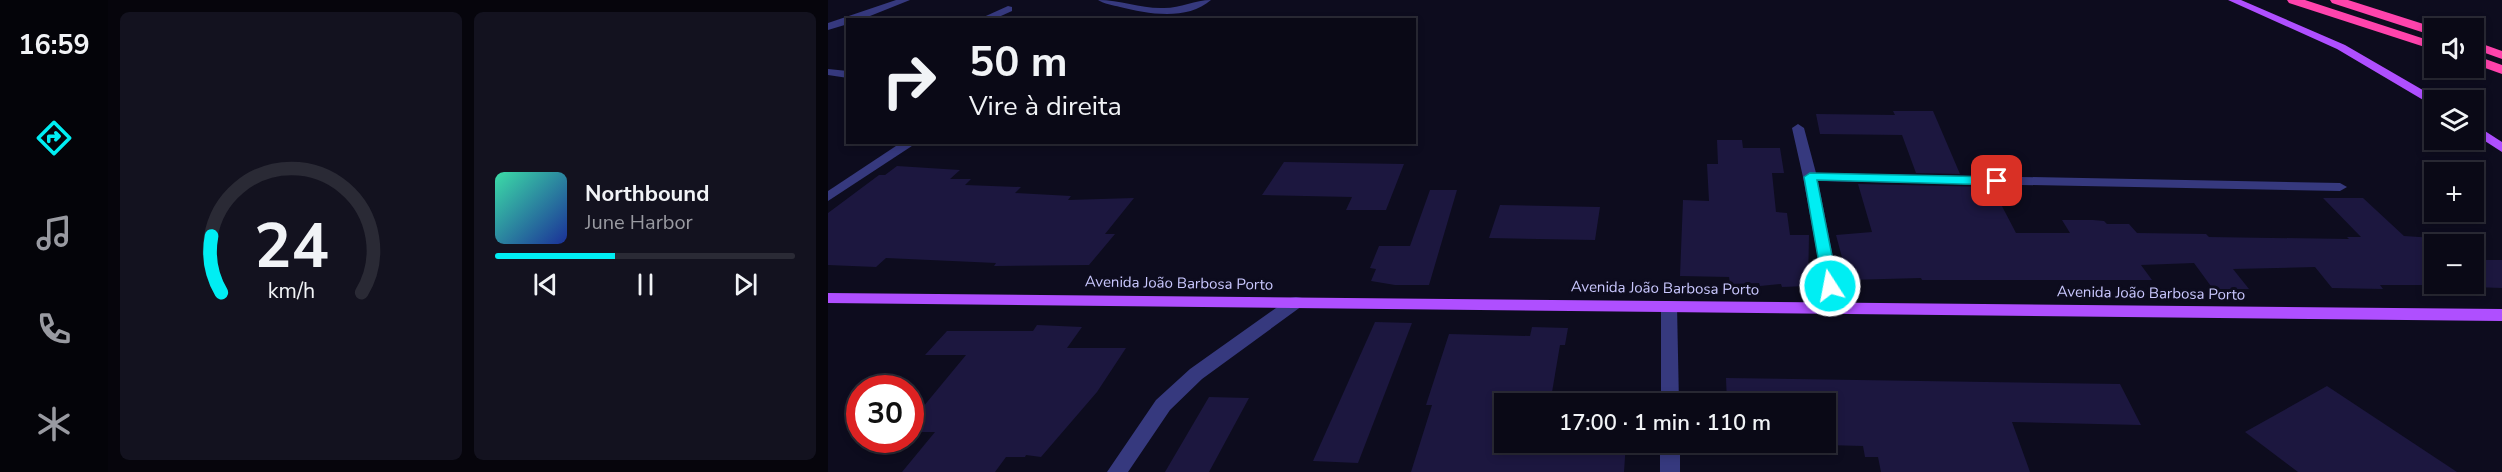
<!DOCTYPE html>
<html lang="pt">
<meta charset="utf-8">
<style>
:root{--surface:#0a0916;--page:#13121f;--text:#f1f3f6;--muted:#999aa1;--line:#2a2a35;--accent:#00eef3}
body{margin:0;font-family:"Nunito Sans",sans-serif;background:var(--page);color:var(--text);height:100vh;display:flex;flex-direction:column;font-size:22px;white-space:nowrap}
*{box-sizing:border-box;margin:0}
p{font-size:20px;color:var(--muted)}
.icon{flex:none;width:33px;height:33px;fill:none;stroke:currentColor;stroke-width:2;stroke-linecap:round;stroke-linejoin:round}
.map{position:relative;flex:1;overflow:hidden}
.side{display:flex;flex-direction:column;gap:12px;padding:12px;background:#06050c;width:720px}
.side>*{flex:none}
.guide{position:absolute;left:18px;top:18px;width:570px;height:126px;border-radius:0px;box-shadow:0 3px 9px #0003,0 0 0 2px var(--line);background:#0a0916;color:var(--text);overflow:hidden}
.buttons{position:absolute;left:1596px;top:18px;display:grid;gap:12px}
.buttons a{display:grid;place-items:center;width:60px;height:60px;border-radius:0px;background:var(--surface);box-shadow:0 3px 9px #0003,0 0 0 2px var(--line);font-size:30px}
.speed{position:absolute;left:18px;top:375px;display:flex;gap:12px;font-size:30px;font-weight:700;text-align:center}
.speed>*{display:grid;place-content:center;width:78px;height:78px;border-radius:50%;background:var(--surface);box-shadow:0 3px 9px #0003,0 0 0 2px var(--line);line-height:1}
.speed .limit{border:9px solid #d22;background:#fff;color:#111}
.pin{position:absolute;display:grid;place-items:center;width:51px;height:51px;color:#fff;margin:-26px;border-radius:12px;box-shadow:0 3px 9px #0006}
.me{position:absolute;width:66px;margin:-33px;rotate:349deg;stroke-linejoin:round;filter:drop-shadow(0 0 4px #0008)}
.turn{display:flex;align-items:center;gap:21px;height:126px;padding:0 24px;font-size:27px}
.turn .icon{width:78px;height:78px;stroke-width:2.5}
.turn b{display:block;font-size:42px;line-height:51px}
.side .card{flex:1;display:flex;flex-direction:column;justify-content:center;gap:9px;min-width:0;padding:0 21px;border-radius:9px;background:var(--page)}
.side .dial{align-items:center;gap:0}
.dial svg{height:156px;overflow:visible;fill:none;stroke:var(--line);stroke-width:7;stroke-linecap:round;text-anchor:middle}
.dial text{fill:var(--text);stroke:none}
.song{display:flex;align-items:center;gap:18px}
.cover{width:72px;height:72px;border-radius:9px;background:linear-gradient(135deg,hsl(160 70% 55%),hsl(230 70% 35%))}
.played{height:6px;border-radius:3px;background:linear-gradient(90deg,var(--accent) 40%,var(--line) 40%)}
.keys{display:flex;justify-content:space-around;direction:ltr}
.side .tiles{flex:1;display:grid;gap:12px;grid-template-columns:repeat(2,1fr)}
.trip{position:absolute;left:666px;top:393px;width:342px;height:60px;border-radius:0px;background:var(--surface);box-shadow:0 3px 9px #0003,0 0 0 2px var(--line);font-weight:600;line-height:60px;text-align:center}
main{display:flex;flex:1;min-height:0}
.tab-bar{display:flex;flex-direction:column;width:108px;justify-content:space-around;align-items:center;background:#040409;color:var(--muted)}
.tab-bar .icon{width:42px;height:42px}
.tab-bar .on{color:var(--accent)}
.tab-bar b{font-size:27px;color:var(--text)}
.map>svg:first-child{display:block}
.building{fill:#1c173f}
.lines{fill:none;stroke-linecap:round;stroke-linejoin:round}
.minor{fill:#36397e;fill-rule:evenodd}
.major{fill:#af4fff;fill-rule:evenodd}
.highway{fill:#ff43ac;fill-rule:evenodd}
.route{fill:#00eef3;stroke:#009b9e;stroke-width:1.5}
.labels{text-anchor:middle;stroke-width:6;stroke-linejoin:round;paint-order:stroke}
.street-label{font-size:15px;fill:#cac8ff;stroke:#0d0c1e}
</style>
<main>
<nav class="tab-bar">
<b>16:59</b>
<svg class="icon on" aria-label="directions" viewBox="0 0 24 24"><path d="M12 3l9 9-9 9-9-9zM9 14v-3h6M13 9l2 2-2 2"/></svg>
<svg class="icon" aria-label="music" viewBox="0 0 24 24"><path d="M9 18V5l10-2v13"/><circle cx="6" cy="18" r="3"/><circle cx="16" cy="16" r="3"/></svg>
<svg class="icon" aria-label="phone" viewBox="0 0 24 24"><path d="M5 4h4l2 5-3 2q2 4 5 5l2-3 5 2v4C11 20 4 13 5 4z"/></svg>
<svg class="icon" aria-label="climate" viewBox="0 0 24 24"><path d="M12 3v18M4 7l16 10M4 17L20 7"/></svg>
</nav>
<section class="side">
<div class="tiles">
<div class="card dial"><svg viewBox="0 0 100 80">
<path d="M14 69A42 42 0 1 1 86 69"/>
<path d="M14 69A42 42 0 0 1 9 40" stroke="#00eef3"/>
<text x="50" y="56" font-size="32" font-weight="700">24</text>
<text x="50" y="72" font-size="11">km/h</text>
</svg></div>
<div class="card">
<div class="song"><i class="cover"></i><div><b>Northbound</b><p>June Harbor</p></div></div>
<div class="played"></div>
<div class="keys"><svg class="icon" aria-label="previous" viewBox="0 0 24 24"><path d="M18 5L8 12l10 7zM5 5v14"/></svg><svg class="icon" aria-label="pause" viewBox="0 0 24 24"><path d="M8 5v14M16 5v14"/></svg><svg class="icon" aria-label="next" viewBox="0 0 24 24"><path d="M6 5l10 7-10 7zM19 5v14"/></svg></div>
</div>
</div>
</section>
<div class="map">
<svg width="1674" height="472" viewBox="0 0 1674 472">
<rect width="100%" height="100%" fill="#0d0c1e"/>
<g class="building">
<path d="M1065,111H1105L1132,174L1088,173L1074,135L992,134L988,114L1067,115Z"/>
<path d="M889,140H914L915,148H952L956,173H944L948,212L959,213L962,235H981L980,286L954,287L953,284L932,286L931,283L902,284L901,277L852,276L855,200L881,201L879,164H890Z"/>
<path d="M456,162L576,164L558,210H518L524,197L434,195Z"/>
<path d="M69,166L132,170L122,179H143L137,185L193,187L187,193L243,196L240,200L306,198L277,234H287L261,265L166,266L168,263L58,258L48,267L0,265V213L51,175H57Z"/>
<path d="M1030,184L1164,187L1188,233H1242L1234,220H1265L1276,221L1279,224H1301L1309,233L1378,234L1381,237L1521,239L1519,237H1533L1495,198H1535L1576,236L1606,238V285H1552L1555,289L1504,288L1487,267L1405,269L1421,289H1385L1366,263L1313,265L1324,280H1094L1093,278L1020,280L1008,235L1044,232Z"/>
<path d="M602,190H629L601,285H567L543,281L548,269L542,268L551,246H582Z"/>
<path d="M672,205L772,207L767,240L661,238Z"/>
<path d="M1646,260H1674V288L1646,287Z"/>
<path d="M547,322L584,323L530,463L485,461Z"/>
<path d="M209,325L254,327L239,348H298L269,392L213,457L198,455L197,457H178L167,472H74L107,432H82V413H90L138,355H97L119,331H205Z"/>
<path d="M704,327L740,328L737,345H732L722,404H676V444L720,445V448H776V442H798L796,472H583L604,405H598L621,334L702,336Z"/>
<path d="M898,378L1292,384L1313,425L1184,422L1202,472H1053L1050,457H1037L1035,446L998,445V404H899Z"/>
<path d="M1499,386L1629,472H1470L1417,432Z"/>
<path d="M381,397L421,398L381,472H337Z"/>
</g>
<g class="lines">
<g class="minor">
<path d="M68,0H82L32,20H20V24L0,30V23Z"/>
<path d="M270,0C293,0 314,9 336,8C353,8 367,0 383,0C359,21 320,14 292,7C285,5 276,4 270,0Z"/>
<path d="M180,6L184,7V11L164,20H149Z"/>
<path d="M0,69L20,71V78L0,75Z"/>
<path d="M970,124L976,128L988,173L1512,183L1519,187L1512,191L990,181L1015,308L1013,312H1001L999,308L975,177L964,128Z"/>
<path d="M74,142H90L0,201V191Z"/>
<path d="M468,297L474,298L476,302L474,306L374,379L342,410L300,472H279L328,400L362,369L462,298Z"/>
<path d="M841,301L847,302L849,306L851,404H833V306L835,302Z"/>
<rect x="832" y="442" width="20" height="30"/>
</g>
<g class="major">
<path d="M1400,0H1413L1517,45L1612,100H1606V104H1602L1509,49Z"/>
<path d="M1646,124L1674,142V152L1646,134Z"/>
<path d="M0,293L1674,309V321L0,303Z"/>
</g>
<g class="highway">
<path d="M1459,0H1477L1606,42V50L1461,3Z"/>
<path d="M1502,0H1520L1608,28L1606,36L1504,3Z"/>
<path d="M1646,41L1674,51V59L1646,49Z"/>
<path d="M1646,55L1674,65V74L1646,64Z"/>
</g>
</g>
<path class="route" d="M982,173L1169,177L1175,181L1169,185L989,180L1010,286L1002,291L995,286L976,177Z"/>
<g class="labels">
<g class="street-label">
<text transform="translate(351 283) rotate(1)" y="5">Avenida João Barbosa Porto</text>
<text transform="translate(837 288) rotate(1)" y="5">Avenida João Barbosa Porto</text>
<text transform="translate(1323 293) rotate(1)" y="5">Avenida João Barbosa Porto</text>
</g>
</g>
</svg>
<div class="buttons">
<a><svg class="icon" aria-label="sound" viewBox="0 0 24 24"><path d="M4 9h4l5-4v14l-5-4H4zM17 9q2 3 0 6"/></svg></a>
<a><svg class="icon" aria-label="layers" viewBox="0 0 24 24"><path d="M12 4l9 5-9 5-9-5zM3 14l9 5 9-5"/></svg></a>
<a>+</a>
<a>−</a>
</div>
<div class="speed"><div class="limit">30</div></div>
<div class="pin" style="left:1169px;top:181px;background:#d93025"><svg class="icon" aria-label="arrive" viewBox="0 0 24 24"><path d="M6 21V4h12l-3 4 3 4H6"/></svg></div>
<svg class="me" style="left:1002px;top:286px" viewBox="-20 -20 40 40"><circle r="17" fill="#00eef3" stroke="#fff" stroke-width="3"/><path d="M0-11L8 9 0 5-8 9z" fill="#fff"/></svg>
<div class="trip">17:00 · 1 min · 110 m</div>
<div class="guide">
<div class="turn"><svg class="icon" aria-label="right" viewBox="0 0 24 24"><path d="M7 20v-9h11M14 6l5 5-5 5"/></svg><div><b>50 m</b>Vire à direita</div></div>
</div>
</div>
</main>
